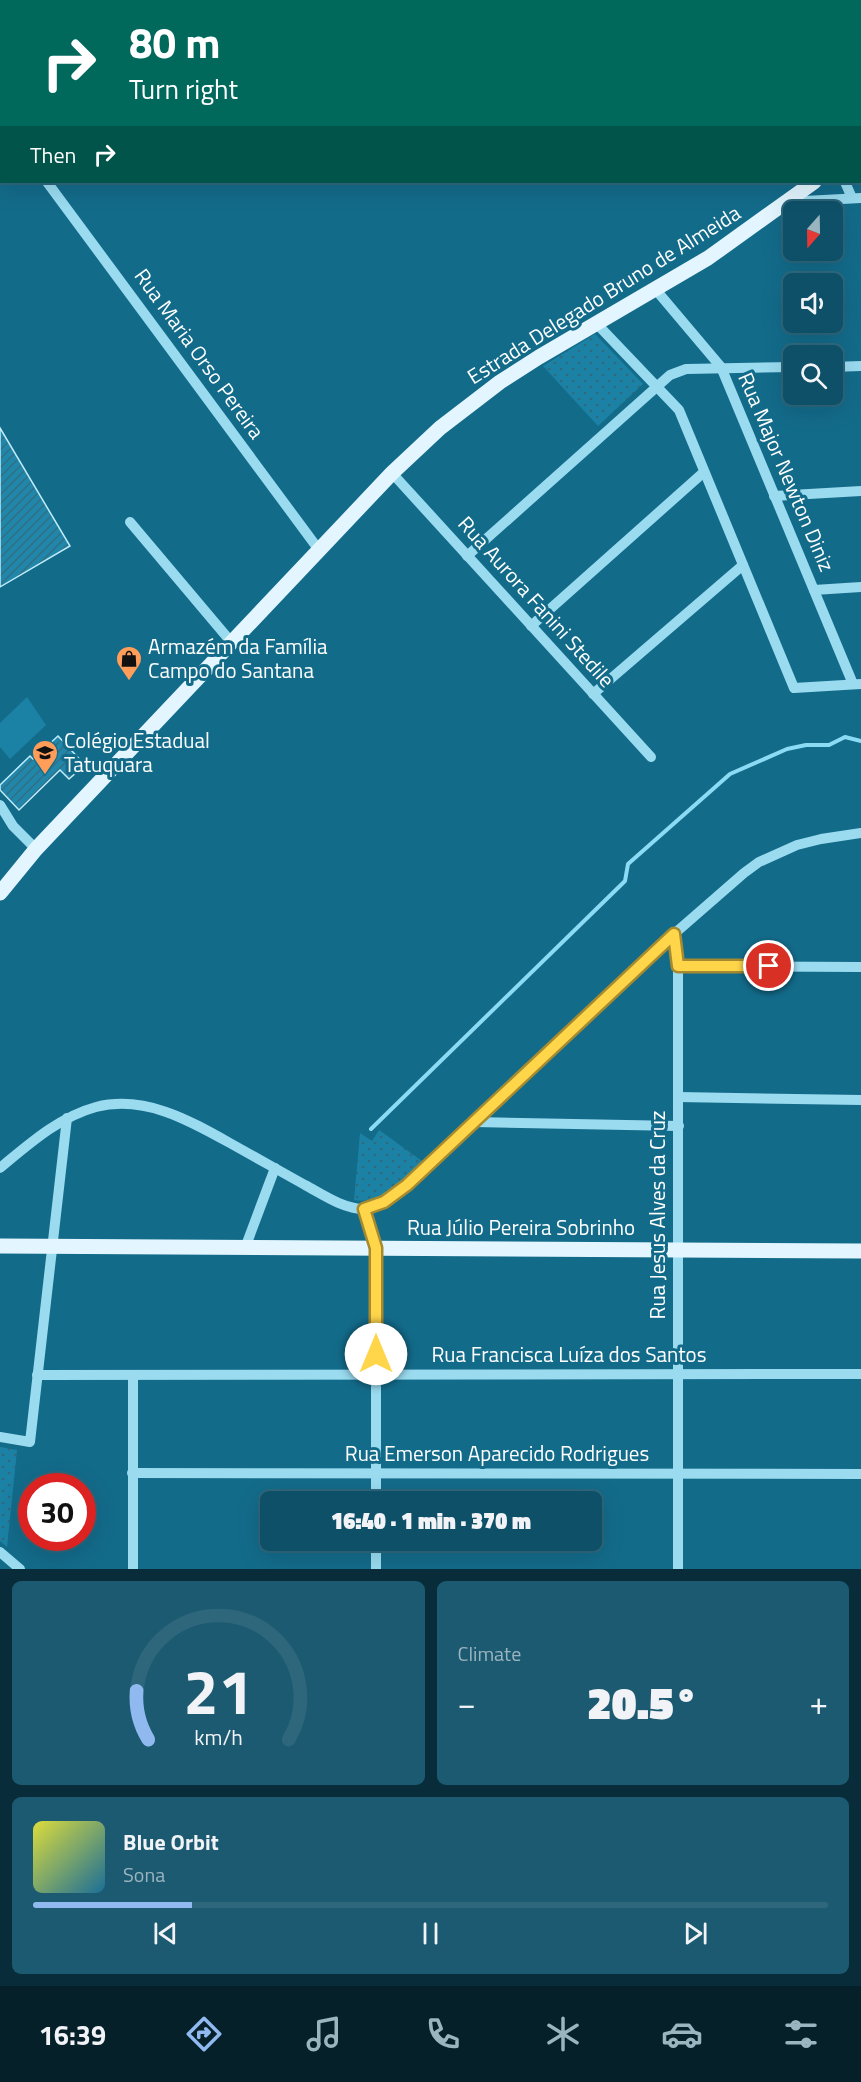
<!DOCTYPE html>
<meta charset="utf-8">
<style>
:root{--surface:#0e5068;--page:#1c5a71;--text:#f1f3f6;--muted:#9bb5c0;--line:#2e677c;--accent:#90b9f0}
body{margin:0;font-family:"Titillium Web",sans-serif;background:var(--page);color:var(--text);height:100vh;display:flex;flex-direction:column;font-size:22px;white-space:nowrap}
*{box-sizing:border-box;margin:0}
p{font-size:20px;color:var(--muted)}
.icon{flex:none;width:33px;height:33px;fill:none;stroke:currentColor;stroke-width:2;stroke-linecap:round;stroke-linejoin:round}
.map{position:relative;height:1569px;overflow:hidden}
.details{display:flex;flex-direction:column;gap:12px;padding:12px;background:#082c39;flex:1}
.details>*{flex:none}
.guide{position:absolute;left:0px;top:0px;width:861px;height:183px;box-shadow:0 6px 24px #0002,0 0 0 2px var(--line);background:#00695c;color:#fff;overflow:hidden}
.needle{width:39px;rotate:200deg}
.controls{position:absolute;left:783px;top:201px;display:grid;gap:12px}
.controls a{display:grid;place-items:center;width:60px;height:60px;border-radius:9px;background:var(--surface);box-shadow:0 6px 24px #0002,0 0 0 2px var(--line);font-size:30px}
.speed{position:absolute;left:18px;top:1473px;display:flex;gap:12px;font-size:30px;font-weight:700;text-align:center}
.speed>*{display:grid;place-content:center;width:78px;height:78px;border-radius:50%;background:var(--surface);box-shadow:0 6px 24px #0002,0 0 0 2px var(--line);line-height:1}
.speed .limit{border:9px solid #d22;background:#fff;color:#111}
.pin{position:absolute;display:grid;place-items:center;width:51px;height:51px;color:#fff;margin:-26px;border:3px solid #fff;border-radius:50%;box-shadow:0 2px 6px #0007}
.me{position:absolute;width:66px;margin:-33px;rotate:0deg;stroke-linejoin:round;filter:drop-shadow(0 0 4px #0008)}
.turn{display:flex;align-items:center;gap:21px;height:126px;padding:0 30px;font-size:27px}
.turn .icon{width:78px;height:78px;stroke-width:2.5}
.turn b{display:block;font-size:42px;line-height:51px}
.then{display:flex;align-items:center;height:57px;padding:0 30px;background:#0003;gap:12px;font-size:22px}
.big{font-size:45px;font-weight:800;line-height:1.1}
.details .widget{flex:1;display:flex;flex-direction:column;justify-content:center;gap:9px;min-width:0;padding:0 21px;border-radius:9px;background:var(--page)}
.details .dial{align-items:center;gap:0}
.dial svg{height:156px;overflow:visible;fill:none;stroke:var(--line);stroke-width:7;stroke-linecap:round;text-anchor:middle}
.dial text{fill:var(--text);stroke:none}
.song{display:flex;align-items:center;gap:18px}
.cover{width:72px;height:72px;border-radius:9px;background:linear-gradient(135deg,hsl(60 70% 55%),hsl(200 70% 35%))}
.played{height:6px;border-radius:3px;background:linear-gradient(90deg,var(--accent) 20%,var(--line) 20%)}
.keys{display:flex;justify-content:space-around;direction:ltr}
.heat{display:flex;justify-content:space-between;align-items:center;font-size:33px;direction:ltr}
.details .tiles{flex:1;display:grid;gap:12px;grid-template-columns:1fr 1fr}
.widget:last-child{grid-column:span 2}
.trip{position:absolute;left:260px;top:1491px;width:342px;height:60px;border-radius:9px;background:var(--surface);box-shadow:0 6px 24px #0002,0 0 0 2px var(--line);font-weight:800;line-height:60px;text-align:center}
.dock{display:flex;height:96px;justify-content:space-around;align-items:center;background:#06202a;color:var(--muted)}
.dock .icon{width:42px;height:42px}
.dock .current{color:var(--accent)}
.dock b{font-size:27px;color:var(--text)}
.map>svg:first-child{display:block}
.grass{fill:#1b82a5}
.park{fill:url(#park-dots)}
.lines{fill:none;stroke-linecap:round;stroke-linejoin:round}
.stream{stroke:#8bdbf4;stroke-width:4}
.building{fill:url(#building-hatch);stroke:#c0edfc;stroke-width:1.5}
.minor{stroke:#9adbf0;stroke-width:10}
.major{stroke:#e3f6ff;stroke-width:15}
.route-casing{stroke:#a68a30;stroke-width:15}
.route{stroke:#ffd54a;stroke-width:10}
.labels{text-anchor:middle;stroke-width:6;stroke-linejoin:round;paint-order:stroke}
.street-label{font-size:21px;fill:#fff;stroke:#136b8a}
.poi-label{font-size:21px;fill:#fff;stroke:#136b8a;text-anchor:start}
</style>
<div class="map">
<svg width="861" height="1569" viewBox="0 0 861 1569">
<defs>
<pattern id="park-dots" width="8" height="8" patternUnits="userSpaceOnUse" patternTransform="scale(1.5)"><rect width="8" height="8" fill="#1b82a5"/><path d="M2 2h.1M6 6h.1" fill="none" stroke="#316a7d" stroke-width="1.8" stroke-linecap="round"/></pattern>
<pattern id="building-hatch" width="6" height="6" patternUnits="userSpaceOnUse" patternTransform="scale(1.5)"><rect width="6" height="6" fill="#2087aa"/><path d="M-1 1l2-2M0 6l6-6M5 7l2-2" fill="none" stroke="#326f84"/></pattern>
</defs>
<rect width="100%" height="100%" fill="#136b8a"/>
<path class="grass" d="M27,697L46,725L10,759L0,747V723Z"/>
<g class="park">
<path d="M595,334L643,384L598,426L543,366Z"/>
<path d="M379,1130L422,1161C403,1179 382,1205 354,1200L360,1133L372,1141Z"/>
<path d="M0,1447L17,1450L7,1547L0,1541Z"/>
</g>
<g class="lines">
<path class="stream" d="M371,1129L625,881L628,864L730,774L787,749L806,745H829L845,737L861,741"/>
</g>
<g class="building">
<path d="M0,428L70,546L0,587Z"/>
<path d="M58,736L85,765L69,779L60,770L19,810L0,790V785L30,756L33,759Z"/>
</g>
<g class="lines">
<g class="minor">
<path d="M0,118L2,120"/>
<path d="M47,182L319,550"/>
<path d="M845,182L852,198"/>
<path d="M786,202L861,198"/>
<path d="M656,290L721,367L853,684"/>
<path d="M596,323L679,410L794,688L861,684"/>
<path d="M832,367L861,366"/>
<path d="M392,473L651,757"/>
<path d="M774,496L861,491"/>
<path d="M130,522L232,643"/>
<path d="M467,556L670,375L686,369L794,367"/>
<path d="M814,590L861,587"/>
<path d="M531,626L704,472"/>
<path d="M593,694L743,565"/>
<path d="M0,805L13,826L36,849"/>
<path d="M674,934L678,966V1569"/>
<path d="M678,966L861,967"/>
<path d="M678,1097L861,1100"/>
<path d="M475,1122L679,1126"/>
<path d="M0,1168C29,1144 59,1117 96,1107C147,1094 194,1123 237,1147C260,1160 282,1172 305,1185C322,1194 343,1209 364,1209C379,1210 395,1194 407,1185L674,934L744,873L759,862L797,845L821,839L861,833"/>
<path d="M364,1209L376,1248V1502"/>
<path d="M245,1248L275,1168"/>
<path d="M37,1375L861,1374"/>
<path d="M0,1437L30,1442L67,1118"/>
<path d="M132,1473L861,1474"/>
<path d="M376,1540V1569"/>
<path d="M0,1552L20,1569"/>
<path d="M133,1569V1375"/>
</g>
<g class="major">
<path d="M860,141L861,140"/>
<path d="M0,893L36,849L392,473L440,428L500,382L539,357L708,258L814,182"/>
<path d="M0,1246L861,1251"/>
</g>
</g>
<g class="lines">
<defs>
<path id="route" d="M376,1354V1248L364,1209L384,1202L407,1185L674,934L678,966H769"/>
</defs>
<use href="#route" class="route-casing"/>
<use href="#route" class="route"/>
</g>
<defs>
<symbol id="shop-pin" viewBox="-11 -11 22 30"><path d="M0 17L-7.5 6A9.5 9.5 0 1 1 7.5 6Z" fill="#ff9d59" stroke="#136b8a"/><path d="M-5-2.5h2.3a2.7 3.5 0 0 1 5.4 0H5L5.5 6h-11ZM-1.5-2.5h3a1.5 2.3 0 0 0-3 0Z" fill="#111"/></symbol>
<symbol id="school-pin" viewBox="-11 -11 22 30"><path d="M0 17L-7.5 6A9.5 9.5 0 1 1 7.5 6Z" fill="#ff9d59" stroke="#136b8a"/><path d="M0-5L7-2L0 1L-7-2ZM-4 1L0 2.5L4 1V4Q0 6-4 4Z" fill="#111"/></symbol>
</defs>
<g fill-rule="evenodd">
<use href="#shop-pin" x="114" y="644" width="30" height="40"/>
<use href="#school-pin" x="30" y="738" width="30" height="40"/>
</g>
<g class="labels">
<g class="street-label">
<text transform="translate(604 295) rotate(-32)" y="7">Estrada Delegado Bruno de Almeida</text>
<text transform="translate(199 354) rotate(54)" y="7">Rua Maria Orso Pereira</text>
<text transform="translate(786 472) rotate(67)" y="7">Rua Major Newton Diniz</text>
<text transform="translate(536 602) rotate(48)" y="7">Rua Aurora Fanini Stedile</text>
<text transform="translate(658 1215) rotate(-90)" y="7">Rua Jesus Alves da Cruz</text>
<text x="521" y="1235">Rua Júlio Pereira Sobrinho</text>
<text x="569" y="1362">Rua Francisca Luíza dos Santos</text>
<text x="497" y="1461">Rua Emerson Aparecido Rodrigues</text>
</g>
<g class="poi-label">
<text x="148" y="654">Armazém da Família<tspan x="148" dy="24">Campo do Santana</tspan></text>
<text x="64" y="748">Colégio Estadual<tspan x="64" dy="24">Tatuquara</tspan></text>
</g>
</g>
</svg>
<div class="controls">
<a><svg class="needle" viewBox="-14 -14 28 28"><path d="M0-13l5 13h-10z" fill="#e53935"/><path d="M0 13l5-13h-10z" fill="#9bb5c0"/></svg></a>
<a><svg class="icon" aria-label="sound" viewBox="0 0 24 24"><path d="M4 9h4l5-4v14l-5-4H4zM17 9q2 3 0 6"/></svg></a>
<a><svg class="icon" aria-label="search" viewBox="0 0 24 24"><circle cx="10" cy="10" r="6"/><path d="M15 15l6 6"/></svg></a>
</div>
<div class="speed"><div class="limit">30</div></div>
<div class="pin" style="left:769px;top:966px;background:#d93025"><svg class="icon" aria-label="arrive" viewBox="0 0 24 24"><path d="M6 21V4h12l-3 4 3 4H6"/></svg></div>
<svg class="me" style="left:376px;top:1354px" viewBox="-20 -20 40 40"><circle r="19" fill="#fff"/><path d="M0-13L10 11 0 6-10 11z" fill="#ffd54a"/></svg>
<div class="trip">16:40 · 1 min · 370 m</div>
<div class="guide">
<div class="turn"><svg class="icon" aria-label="right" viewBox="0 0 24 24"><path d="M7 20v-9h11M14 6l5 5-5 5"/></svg><div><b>80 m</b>Turn right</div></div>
<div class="then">Then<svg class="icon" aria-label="right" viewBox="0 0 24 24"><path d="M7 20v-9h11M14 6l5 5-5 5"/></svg></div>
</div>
</div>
<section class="details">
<div class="tiles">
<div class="widget dial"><svg viewBox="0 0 100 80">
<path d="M14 69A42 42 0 1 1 86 69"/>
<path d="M14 69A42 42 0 0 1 8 44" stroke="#90b9f0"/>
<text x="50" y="56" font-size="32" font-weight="700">21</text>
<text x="50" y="72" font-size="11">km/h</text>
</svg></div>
<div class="widget"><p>Climate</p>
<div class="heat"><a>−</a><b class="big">20.5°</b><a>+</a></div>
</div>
<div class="widget">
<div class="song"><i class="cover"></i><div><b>Blue Orbit</b><p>Sona</p></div></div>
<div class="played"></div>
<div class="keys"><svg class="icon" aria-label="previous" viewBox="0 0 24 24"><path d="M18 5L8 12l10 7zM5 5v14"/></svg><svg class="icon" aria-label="pause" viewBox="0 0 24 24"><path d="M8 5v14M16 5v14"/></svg><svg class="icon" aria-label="next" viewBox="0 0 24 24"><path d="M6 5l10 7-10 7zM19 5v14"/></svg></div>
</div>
</div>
</section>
<nav class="dock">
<b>16:39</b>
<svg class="icon current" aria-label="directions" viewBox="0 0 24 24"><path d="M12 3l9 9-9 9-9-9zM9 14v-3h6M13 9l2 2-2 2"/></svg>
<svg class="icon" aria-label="music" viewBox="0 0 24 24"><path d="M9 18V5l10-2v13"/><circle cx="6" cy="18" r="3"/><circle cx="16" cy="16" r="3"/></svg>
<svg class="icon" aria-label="phone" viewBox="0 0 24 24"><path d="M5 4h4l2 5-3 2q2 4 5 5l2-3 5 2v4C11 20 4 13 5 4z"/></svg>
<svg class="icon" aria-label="climate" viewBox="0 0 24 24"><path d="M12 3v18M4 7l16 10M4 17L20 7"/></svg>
<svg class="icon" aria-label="car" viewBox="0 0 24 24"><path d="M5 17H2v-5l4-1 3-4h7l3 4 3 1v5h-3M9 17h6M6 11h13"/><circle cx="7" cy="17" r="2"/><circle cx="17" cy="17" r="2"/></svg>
<svg class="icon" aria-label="filters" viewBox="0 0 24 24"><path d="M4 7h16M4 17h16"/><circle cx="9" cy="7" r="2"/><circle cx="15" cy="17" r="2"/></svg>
</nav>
